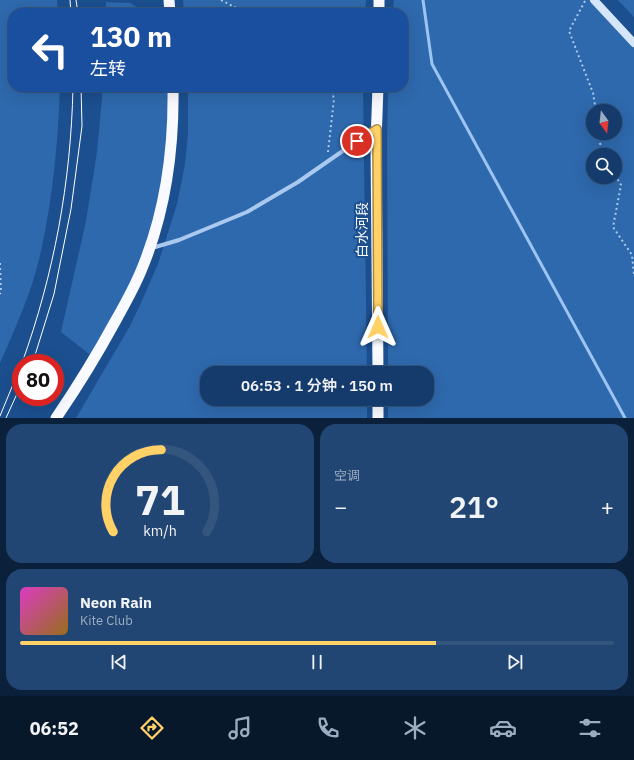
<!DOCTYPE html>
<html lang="zh">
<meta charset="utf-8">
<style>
:root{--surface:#143b6b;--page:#214673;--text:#f1f3f6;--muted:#9dadc1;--line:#33557e;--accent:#ffd166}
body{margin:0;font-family:"IBM Plex Sans","Noto Sans SC",sans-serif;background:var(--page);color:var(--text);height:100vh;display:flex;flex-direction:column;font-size:15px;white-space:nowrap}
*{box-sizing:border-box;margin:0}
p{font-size:13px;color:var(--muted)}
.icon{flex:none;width:22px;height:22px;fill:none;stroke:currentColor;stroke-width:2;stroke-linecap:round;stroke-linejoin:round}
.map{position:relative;height:418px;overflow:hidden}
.panel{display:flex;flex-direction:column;gap:6px;padding:6px;background:#0b203b;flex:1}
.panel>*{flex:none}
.guide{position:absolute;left:8px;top:8px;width:400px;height:84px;border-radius:16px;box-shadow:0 4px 16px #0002,0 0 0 1px var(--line);background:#1a4fa0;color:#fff;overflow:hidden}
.needle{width:26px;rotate:165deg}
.buttons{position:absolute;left:586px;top:104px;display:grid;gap:8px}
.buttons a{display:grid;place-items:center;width:36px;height:36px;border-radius:50%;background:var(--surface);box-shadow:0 4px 16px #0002,0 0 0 1px var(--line);font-size:20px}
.speed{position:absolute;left:12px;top:354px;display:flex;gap:8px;font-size:20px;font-weight:700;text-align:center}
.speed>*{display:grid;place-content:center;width:52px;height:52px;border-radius:50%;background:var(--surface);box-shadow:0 4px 16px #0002,0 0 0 1px var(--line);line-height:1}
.speed .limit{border:6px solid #d22;background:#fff;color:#111}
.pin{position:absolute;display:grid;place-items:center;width:34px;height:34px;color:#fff;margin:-17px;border:2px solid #fff;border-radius:50%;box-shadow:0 1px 4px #0007}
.me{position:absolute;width:44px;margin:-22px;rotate:0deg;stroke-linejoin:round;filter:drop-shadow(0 0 3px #0008)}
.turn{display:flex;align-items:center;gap:14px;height:84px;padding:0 16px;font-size:18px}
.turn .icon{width:52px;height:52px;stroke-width:2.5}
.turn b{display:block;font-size:28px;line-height:34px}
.big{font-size:30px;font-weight:600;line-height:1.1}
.panel .widget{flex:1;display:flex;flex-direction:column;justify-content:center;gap:6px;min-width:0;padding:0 14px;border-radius:16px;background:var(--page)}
.panel .dial{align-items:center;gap:0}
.dial svg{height:104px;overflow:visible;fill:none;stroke:var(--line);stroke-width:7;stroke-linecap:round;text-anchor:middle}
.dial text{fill:var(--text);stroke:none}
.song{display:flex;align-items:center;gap:12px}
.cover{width:48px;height:48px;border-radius:6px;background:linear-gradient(135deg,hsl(310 70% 55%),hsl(40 70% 35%))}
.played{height:4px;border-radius:2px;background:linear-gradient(90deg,var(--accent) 70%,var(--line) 70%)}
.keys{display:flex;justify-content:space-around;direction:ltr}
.heat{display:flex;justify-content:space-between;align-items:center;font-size:22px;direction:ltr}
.panel .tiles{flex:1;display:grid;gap:6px;grid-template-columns:1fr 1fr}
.widget:last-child{grid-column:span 2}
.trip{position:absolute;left:200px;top:366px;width:234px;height:40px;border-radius:16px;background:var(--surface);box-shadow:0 4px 16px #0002,0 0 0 1px var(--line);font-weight:600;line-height:40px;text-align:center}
.dock{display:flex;height:64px;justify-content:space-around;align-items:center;background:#08182b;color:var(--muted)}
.dock .icon{width:28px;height:28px}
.dock .on{color:var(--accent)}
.dock b{font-size:18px;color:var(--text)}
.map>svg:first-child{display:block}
.green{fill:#2e69ad;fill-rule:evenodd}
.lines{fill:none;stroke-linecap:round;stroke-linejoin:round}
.stream{stroke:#9cc4f0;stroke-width:3}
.path{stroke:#a9c9ee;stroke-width:2;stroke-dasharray:2 3;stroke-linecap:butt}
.minor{stroke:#a9c9ee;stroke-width:4}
.secondary{stroke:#d6e6fa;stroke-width:8}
.trunk{stroke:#f8faff;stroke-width:11}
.tram{stroke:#fff;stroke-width:1}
.route-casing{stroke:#a68842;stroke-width:10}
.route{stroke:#ffd166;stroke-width:7}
.labels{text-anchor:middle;stroke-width:4;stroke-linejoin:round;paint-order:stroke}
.street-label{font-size:14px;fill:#fff;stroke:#1b4f8f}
</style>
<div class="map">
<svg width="634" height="418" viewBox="0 0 634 418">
<rect width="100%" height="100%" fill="#1b4f8f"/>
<g class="green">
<path d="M0,0H57L58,13H13V87H60C58,142 53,197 41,251C33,289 16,327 0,363Z"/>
<path d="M183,0H366L365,13H184Z"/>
<path d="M394,0H594L634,44V418H388V399H427V373H388L387,143L388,87H403V13H392ZM593,111H615V133H593ZM593,155H615V177H593Z"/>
<path d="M618,0H634V17Z"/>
<path d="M106,2L130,3L147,13H106Z"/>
<path d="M103,87H171V142L146,256L93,357L61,332L86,221L97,152Z"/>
<path d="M188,87H363L367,373H207V399H367V418H76L130,326L140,305L158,264L177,204L185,164L188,134Z"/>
</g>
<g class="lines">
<path class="stream" d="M423,0L432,64L625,418"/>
<g class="path">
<path d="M221,0L246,13"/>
<path d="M585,1L569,31L593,93L596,111"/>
<path d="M599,133L601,151L603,155"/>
<path d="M328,152L334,99L331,87"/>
<path d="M615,175L621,185L613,227L632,255L634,275"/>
<path d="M0,263L1,292L0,294"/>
</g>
<path class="minor" d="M152,248L179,240L247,212L298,182L347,148L375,130"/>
<path class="secondary" d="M594,0L634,43"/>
<g class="trunk">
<path d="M169,0L170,13"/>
<path d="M379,0V13"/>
<path d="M378,87L376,142L378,373"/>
<path d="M378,399V418"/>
<path d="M56,418C78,386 98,353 116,320C125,304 134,288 141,271C165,214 174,149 173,87"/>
</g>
<g class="tram">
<path d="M70,0L71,13"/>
<path d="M76,0L78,13"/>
<path d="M22,363C54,274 71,182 73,87"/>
<path d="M31,363L36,352L54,294L71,209L82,126L81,87"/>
<path d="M0,416L21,365"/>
<path d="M6,418L21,385"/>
</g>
</g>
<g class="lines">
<defs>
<path id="route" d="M357,141L377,129L378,327"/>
</defs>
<use href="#route" class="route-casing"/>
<use href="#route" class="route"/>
</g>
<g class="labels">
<g class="street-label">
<text transform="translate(362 230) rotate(-90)" y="5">白水河段</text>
</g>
</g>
</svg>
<div class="buttons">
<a><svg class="needle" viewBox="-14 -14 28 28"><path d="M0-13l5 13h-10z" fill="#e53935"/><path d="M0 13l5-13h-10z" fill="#9dadc1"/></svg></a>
<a><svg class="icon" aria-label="search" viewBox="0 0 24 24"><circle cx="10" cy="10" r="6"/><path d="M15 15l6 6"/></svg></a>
</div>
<div class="speed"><div class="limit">80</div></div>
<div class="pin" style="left:357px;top:141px;background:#d93025"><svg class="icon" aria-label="arrive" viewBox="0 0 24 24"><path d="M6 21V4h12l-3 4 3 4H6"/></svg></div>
<svg class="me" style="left:378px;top:327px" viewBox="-20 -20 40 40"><path d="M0-17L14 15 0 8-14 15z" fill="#ffd166" stroke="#fff" stroke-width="4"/></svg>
<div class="trip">06:53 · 1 分钟 · 150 m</div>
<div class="guide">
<div class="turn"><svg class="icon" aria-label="left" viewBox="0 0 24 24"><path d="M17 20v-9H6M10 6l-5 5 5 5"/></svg><div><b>130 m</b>左转</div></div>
</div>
</div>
<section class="panel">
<div class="tiles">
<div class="widget dial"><svg viewBox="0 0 100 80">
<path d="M14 69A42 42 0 1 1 86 69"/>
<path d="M14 69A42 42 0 0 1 51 6" stroke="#ffd166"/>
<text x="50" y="56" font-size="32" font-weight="700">71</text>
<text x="50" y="72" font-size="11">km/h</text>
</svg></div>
<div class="widget"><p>空调</p>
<div class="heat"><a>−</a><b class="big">21°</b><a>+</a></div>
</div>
<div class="widget">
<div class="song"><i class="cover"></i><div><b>Neon Rain</b><p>Kite Club</p></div></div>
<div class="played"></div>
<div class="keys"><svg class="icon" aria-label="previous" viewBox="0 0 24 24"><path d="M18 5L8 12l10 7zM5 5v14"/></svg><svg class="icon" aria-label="pause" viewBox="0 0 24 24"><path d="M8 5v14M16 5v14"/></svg><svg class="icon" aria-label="next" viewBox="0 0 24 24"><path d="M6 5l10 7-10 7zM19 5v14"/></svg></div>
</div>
</div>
</section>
<nav class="dock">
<b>06:52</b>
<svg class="icon on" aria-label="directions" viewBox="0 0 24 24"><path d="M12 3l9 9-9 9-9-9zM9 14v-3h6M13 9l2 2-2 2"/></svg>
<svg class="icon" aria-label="music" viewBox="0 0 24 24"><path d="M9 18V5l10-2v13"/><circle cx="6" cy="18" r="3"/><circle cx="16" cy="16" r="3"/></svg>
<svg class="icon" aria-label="phone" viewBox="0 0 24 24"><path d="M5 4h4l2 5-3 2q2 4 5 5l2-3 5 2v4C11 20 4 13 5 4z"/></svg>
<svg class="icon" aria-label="climate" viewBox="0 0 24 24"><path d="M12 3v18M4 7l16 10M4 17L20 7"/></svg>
<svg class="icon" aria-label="car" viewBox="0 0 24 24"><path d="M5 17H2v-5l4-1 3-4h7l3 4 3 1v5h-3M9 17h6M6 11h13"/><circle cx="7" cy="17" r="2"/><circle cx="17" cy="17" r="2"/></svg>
<svg class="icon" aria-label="filters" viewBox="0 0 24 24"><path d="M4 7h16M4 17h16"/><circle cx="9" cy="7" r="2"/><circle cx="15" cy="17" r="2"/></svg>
</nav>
